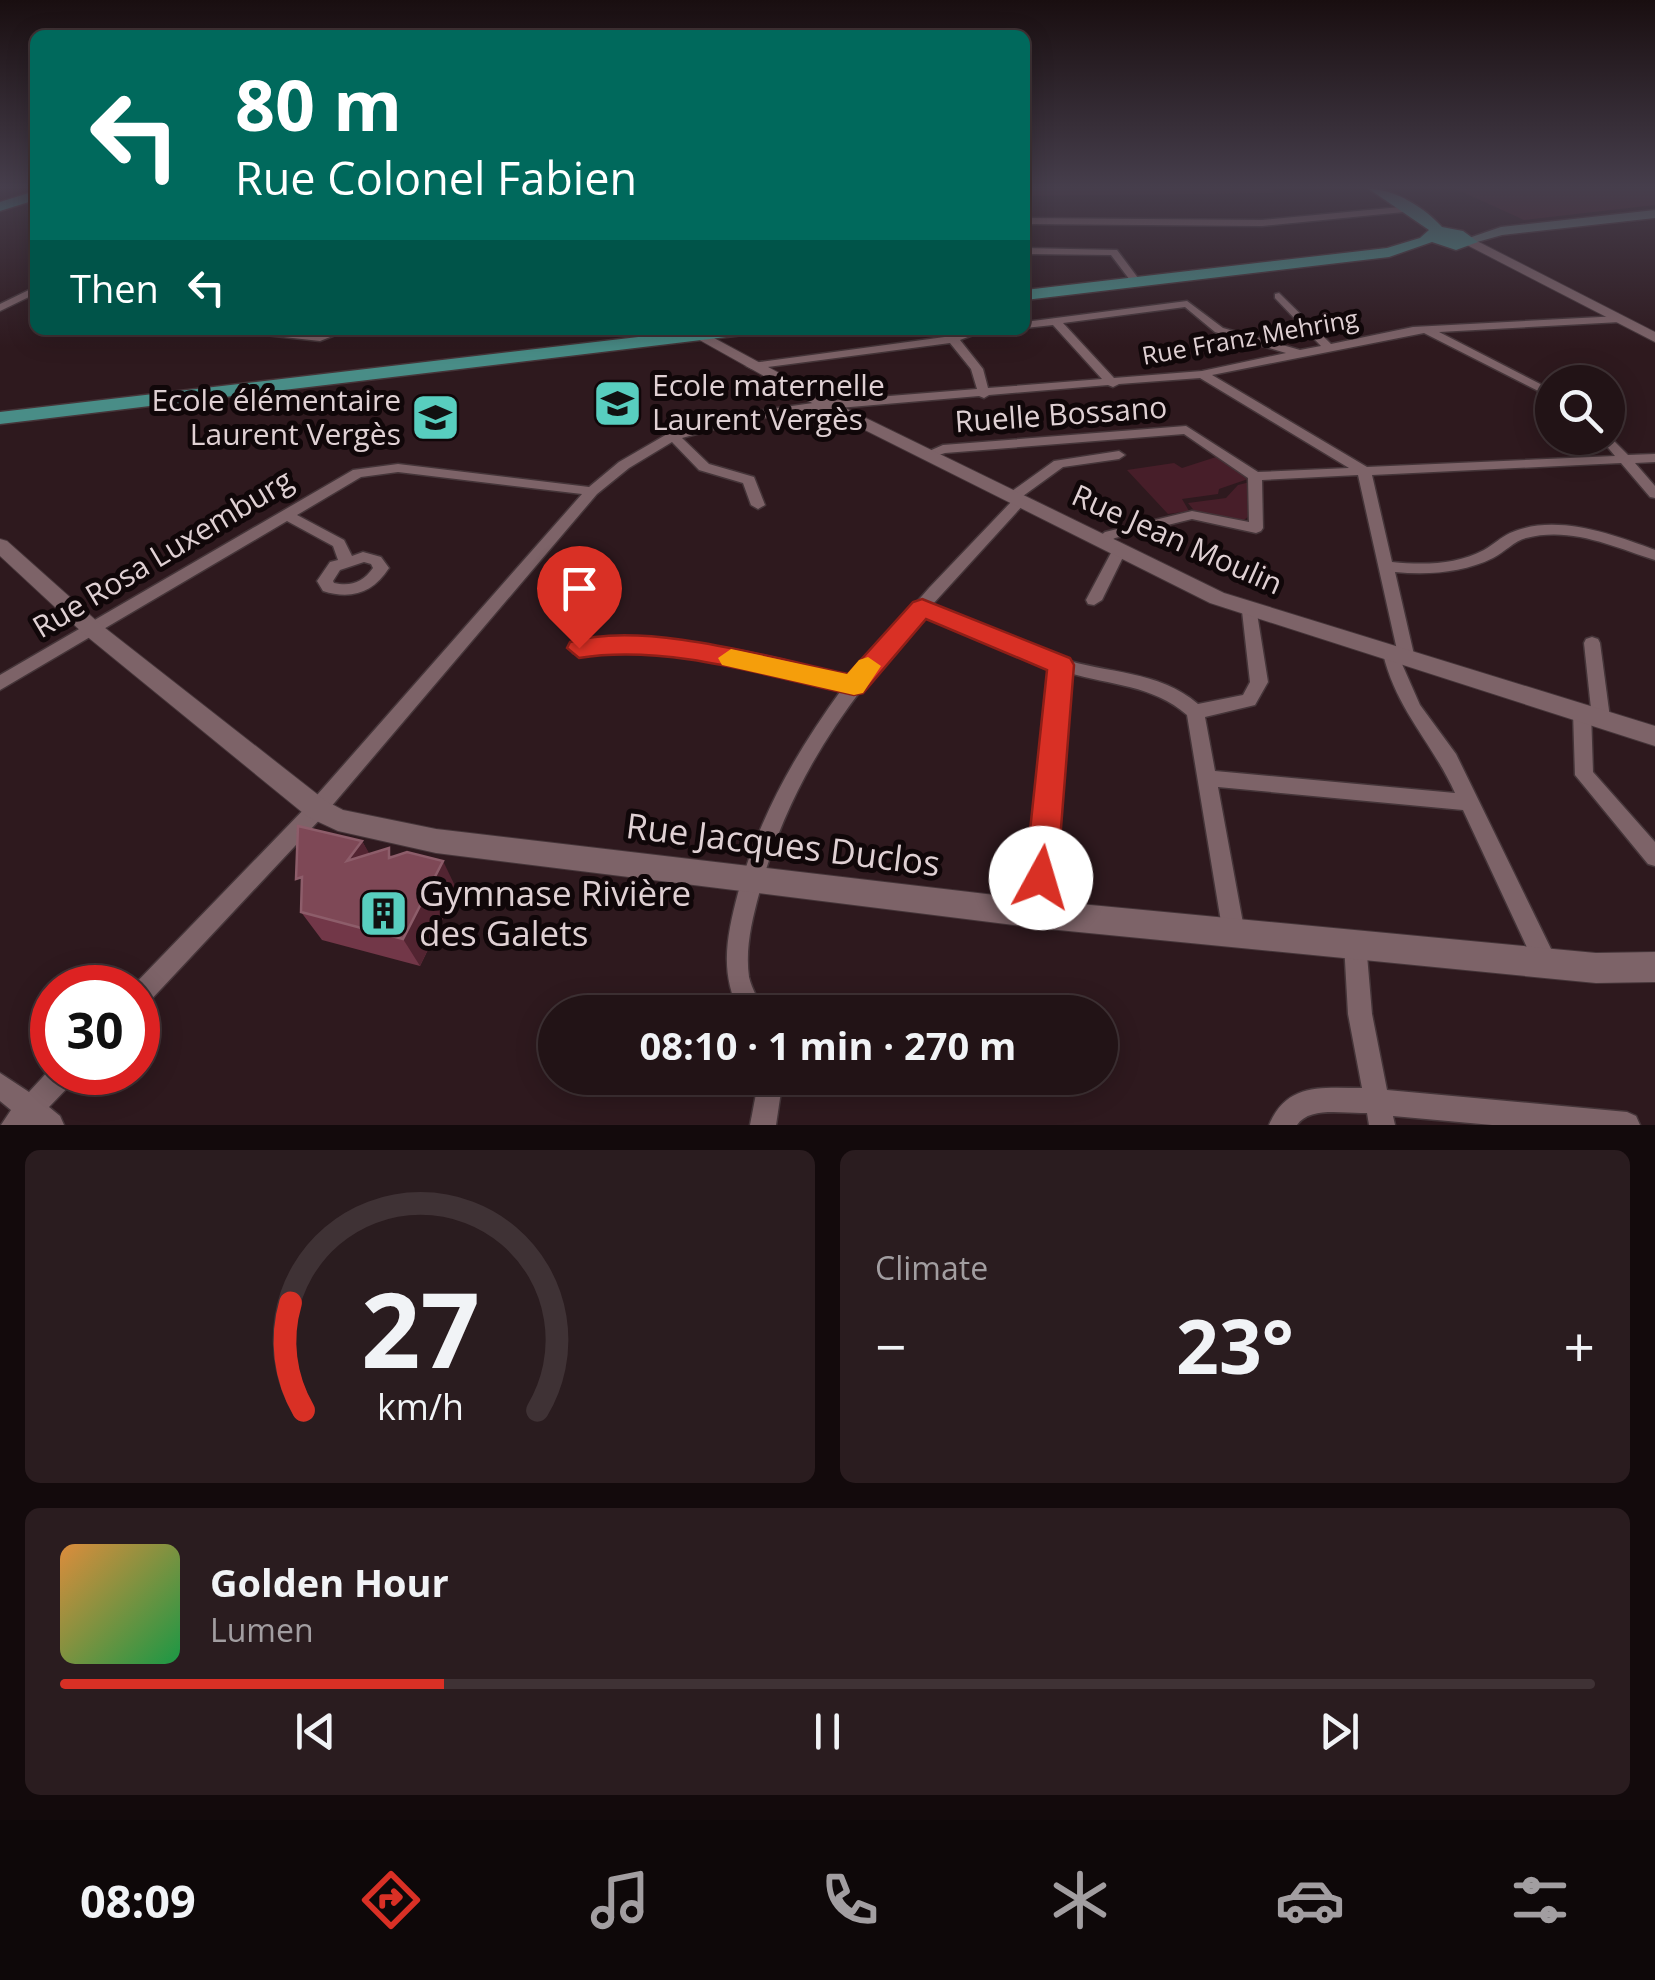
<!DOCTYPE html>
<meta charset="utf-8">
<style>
:root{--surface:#221316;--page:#2a1c1f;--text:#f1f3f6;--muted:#a29ea1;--line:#3f3235;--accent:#d93025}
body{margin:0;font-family:"Open Sans",sans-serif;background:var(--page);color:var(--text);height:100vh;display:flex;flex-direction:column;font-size:38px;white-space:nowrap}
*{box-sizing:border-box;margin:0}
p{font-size:32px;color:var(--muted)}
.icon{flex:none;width:55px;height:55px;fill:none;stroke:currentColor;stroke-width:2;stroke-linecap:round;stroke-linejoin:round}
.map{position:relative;height:1125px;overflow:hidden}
.details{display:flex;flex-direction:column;gap:25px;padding:25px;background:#130a0c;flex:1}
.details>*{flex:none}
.top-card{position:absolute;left:30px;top:30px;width:1000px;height:305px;border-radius:15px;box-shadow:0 5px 25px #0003,0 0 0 2px var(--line);background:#00695c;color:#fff;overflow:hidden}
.controls{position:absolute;left:1535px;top:365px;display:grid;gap:20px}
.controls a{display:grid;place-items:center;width:90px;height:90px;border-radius:50%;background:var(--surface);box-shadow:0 5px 25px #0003,0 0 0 2px var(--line);font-size:50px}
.speed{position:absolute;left:30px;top:965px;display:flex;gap:20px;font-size:50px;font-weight:700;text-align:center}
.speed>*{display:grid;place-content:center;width:130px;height:130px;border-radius:50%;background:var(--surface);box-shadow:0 5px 25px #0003,0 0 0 2px var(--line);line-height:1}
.speed .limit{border:15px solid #d22;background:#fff;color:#111}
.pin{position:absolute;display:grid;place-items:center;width:85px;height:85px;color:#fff;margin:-102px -42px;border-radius:50% 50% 50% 0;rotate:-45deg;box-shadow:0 0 10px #0007}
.pin .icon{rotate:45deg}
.me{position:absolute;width:110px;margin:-55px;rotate:6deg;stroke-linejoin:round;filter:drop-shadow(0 0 8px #0008)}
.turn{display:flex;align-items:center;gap:35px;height:210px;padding:0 40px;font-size:45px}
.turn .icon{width:130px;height:130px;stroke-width:2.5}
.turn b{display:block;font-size:70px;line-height:85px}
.then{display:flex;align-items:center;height:95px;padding:0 40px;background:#0003;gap:20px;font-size:38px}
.big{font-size:75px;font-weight:700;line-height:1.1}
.details .tile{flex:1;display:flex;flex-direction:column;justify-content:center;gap:15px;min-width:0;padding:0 35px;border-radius:15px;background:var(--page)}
.details .dial{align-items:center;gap:0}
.dial svg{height:260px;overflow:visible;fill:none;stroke:var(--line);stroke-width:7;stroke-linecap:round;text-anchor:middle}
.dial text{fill:var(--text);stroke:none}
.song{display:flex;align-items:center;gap:30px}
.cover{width:120px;height:120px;border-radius:15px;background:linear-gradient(135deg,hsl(30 70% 55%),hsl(140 70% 35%))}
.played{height:10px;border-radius:5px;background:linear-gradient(90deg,var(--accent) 25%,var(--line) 25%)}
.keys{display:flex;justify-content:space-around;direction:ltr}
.heat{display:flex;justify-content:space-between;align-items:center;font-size:55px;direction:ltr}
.details .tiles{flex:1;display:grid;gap:25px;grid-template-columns:1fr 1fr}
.tile:last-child{grid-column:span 2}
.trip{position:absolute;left:538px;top:995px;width:580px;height:100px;border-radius:50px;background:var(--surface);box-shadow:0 5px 25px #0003,0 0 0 2px var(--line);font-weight:700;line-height:100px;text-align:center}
.menu{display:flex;height:160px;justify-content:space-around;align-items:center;background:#0e0809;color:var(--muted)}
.menu .icon{width:70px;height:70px}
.menu .on{color:var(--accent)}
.menu b{font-size:45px;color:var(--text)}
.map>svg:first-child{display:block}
.green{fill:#471e29}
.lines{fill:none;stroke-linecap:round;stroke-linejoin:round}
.minor-casing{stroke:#453539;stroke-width:3}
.tertiary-casing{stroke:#453539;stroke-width:2}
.secondary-casing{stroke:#453539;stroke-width:3}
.primary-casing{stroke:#453539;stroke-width:3}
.trunk-casing{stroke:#453539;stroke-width:3}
.minor{fill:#7d6368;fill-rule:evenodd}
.tertiary{fill:#7d6368;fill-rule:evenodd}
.secondary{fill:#637877;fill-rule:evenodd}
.primary{fill:#498d87;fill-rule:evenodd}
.trunk{fill:#389b91;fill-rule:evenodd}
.wall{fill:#723748}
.shaded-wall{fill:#522431}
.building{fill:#7e4856;stroke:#8d5d6a;stroke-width:2.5}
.route{fill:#d93025;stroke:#8d1f18;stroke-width:2.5}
.slow{fill:#f59e0b}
.labels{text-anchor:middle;stroke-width:10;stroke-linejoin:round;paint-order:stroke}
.far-street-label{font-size:25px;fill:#dfd0d3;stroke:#100709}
.poi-label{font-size:30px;fill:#dfd0d3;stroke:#100709;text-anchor:start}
.street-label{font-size:30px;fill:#dfd0d3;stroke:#100709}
.near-street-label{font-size:35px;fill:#dfd0d3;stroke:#100709}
.near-poi-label{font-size:35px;fill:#dfd0d3;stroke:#100709;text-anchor:start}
</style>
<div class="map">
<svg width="1655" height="1125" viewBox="0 0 1655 1125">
<rect width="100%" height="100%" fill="#2e191e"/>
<g class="green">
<path d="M1025,189H1271L1276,193L1025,196Z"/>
<path d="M1456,189H1655V205L1524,220Z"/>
<path d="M1216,457L1248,479L1219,489L1218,494L1182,499L1189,511L1168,514L1127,470L1174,463L1182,468Z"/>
<path d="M1254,481L1253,513L1240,523L1197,514L1188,503L1226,498L1238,485Z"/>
</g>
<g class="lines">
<defs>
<g id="minor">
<path d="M1411,206L1415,209L1414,211L1262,226L1025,224V218L1262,220Z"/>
<path d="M1025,248L1117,250L1141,282L1133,284L1111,255L1025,254Z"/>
<path d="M35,287V294L0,311V304Z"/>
<path d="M1279,293L1331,344L1413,327L1620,316L1625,319L1620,322L1439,332L1552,390V398L1424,333L1212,375L1367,467L1615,456L1600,438H1608V435L1628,455L1655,454V462L1635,463L1655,486V498L1650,497L1621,463L1372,475L1392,562C1423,565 1456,565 1484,550C1493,545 1501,537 1510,533C1555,513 1612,534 1655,550V560C1614,547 1571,526 1526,538C1514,541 1505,552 1493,558C1463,573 1428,575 1395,572L1415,659L1413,663L1402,664L1420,705L1456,754L1554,955L1557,963L1554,971L1546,974L1538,971L1463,810L1218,787L1245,934L1242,941L1234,945L1226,941L1223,934L1187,715C1153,685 1110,685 1069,673L1049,914L1046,921L1038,924L1030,921L1027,914L1052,668L924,614C847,701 789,780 759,894C752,920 745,949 749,977C752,990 759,1000 764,1012H740C719,973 727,935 738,893C760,815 795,754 842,689L757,668L673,654L634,650H602L579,655L573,653L571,649L573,645C645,625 779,656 850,678L929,588L1012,501L1006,497L1008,494L1054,461L1119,451L1125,455L1119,459L1063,467L1023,496L1027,500L1025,503L932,605C974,623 1016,644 1060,658C1107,674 1159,670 1198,704L1243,695L1250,682L1242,611L1244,607H1256L1268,682L1255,705L1205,717L1215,771L1455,793C1432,742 1397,711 1383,654L1385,650H1397L1358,475L1262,480L1263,528L1261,531L1256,533L1192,519L1115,538L1101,546L1094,541L1105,532L1192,511L1249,522L1248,478L1184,434L945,453L926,459L920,455L943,445L1186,426L1258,472L1349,468L1200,378L1119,384L1113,387L1108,385L989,395L984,398L979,396L827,409L748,420L682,438L709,464L754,477L765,505L758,509L751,505L743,483L699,470L672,442L629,468L597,494L324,815L146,1005L138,1008V988H131L310,803L582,494L398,472L361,477L297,515L344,540L352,556L363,552L381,557L389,568C373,593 351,600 323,591L317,581L330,562L338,560L333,546L287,521L0,690V675L353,470L398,464L589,487L619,462L669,433L743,413L827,401L977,389L971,369L950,343L752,369L746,366L752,363L952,336L970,330H986L960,340L983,369L988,388L1102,379L1053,325L1025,328V322L1187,301L1223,328L1300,350L1321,346L1275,298V294ZM1185,307L1215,332L1286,353L1202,371L1114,378L1063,323ZM364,562L371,564L373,568C363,582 351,587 334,583L333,581L340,570Z"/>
<path d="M243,330H277L319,335L333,330H348L320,341L248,333Z"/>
<path d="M1119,546L1126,551L1102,600L1094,605L1088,604L1086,600L1112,551Z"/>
<path d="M1592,637L1598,639L1600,643L1610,718L1607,723L1601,725L1595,723L1592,718L1584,643L1586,639Z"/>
<path d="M1582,705L1588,707L1591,712L1593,772L1655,842V866L1648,864L1575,775L1573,712L1576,707Z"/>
<path d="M1355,932L1363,935L1366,943L1372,1014L1387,1090L1627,1112L1636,1116L1640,1125H1492L1393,1116L1395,1125H1369L1367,1113H1361C1341,1113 1309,1107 1297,1125H1269C1287,1082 1322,1088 1362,1088L1348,1014L1344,943L1347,935Z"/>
<path d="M52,1067V1072H77L74,1081L49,1107L60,1116L64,1125H1L11,1110L0,1101V1073L29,1092Z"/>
<path d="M759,1078H783L776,1125H750Z"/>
</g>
<g id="tertiary">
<path d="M1471,238L1655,332V342L1467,245V239Z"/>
<path d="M701,331L833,402L1224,593L1655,726V746L1210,603L821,408L696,338V332Z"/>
<path d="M0,539L7,541L100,624L326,801L343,810L436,829L1038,900L1596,953L1655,952V982L1596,983L1038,928L436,853L338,831L308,817L84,634L0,556Z"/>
</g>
<path id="secondary" d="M1655,210V218L1502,235L1470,244L1463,240L1501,227Z"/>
<g id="primary">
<path d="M1369,189C1395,189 1425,208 1442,227L1463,231L1478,242L1456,250L1432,242L1389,257L1025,300V290L1387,248L1420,238L1429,230Z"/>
<path d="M698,330H752L743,335L0,424V412Z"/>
</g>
<path id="trunk" d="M35,191V200L0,211V202Z"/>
</defs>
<use href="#minor" class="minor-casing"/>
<use href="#tertiary" class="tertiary-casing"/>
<use href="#secondary" class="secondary-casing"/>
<use href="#primary" class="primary-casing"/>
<use href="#trunk" class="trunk-casing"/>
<use href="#minor" class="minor"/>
<use href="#tertiary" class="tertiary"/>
<use href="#secondary" class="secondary"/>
<use href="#primary" class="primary"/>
<use href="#trunk" class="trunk"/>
</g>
<path class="wall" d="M362,841L369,854L394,856L457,890L420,966L322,940L301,912L302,888Z"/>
<g class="shaded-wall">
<path d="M362,841L379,870L347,861Z"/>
<path d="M443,861L457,890L420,966L403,939Z"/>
</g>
<path class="building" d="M298,826L362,841L347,861L389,848V858L407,852L443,861L403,939L301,912L302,877L296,879Z"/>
<linearGradient id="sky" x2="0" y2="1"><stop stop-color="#190e10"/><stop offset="0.54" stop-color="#463e4c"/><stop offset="1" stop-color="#463e4c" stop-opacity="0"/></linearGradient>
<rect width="1655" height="347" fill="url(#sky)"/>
<path class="route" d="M922,599L1070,658L1074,665L1057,878L1052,889L1041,893L1030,889L1025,878L1047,670L926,619L863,693L854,695C766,676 669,644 579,658L567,648L570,642C644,620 772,658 848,674L913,602Z"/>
<path class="slow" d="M731,649L847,674L859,660L868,657L881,666L863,693L854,695L722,665L718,658Z"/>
<defs>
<symbol id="school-square" viewBox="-11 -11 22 22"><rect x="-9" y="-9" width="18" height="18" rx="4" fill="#58cebf" stroke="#100709"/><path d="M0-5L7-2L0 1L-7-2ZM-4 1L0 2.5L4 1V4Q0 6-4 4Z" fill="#111"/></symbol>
<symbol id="building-square" viewBox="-11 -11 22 22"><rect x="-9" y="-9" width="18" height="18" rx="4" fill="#58cebf" stroke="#100709"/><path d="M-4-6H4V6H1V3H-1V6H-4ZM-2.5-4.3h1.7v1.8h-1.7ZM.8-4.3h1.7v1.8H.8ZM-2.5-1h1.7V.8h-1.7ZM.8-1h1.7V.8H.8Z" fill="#111"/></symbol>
</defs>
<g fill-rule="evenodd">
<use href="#school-square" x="590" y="376" width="55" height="55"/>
<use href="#school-square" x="408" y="390" width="55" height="55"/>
<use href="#building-square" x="356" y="886" width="55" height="55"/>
</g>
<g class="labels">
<g class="far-street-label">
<text transform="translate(1250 337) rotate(-10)" y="9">Rue Franz Mehring</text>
</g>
<g class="poi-label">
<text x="652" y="396">Ecole maternelle<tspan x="652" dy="34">Laurent Vergès</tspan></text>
<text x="401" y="411" text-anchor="end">Ecole élémentaire<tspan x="401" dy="34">Laurent Vergès</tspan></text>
</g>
<g class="street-label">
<text transform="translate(1061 415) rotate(-4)" y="10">Ruelle Bossano</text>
<text transform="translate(1177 540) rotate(24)" y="10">Rue Jean Moulin</text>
<text transform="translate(163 554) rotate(-31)" y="10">Rue Rosa Luxemburg</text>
</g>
<g class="near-street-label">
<text transform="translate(783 845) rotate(7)" y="12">Rue Jacques Duclos</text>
</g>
<g class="near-poi-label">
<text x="419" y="906">Gymnase Rivière<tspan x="419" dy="40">des Galets</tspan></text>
</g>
</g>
</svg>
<div class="controls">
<a><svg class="icon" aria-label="search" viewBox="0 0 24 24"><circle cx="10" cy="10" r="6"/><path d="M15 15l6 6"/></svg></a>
</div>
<div class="speed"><div class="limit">30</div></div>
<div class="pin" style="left:579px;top:648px;background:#d93025"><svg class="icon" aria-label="arrive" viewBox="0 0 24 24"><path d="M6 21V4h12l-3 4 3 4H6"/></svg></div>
<svg class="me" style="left:1041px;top:878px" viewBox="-20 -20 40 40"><circle r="19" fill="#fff"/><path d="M0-13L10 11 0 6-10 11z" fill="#d93025"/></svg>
<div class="trip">08:10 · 1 min · 270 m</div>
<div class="top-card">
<div class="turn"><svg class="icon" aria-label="left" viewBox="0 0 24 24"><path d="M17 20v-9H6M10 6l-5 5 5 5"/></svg><div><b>80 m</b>Rue Colonel Fabien</div></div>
<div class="then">Then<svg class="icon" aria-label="left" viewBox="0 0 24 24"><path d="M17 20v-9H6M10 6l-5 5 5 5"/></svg></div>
</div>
</div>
<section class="details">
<div class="tiles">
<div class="tile dial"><svg viewBox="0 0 100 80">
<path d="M14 69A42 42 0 1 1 86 69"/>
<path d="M14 69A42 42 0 0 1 10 36" stroke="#d93025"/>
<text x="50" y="56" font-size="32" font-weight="700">27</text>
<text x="50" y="72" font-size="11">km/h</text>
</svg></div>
<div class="tile"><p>Climate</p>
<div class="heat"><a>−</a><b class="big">23°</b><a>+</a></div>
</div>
<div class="tile">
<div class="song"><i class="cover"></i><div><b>Golden Hour</b><p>Lumen</p></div></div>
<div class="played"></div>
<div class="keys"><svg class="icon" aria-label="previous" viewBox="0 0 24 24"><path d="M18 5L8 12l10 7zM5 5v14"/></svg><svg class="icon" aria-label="pause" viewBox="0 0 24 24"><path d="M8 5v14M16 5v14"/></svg><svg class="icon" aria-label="next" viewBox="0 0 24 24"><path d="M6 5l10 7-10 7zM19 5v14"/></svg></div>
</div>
</div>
</section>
<nav class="menu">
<b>08:09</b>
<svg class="icon on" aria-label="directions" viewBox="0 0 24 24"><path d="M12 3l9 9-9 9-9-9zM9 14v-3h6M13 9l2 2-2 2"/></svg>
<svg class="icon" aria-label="music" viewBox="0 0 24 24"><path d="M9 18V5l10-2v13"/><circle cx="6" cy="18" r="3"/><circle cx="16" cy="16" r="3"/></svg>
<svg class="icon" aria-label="phone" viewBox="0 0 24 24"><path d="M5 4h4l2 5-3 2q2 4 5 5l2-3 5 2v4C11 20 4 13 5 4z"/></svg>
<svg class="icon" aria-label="climate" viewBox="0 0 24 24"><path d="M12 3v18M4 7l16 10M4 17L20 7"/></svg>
<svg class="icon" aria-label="car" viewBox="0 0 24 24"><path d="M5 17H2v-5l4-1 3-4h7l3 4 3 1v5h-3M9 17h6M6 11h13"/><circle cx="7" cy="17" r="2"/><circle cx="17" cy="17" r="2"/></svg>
<svg class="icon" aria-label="filters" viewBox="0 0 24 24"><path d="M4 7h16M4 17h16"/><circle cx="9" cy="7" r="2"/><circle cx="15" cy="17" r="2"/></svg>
</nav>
